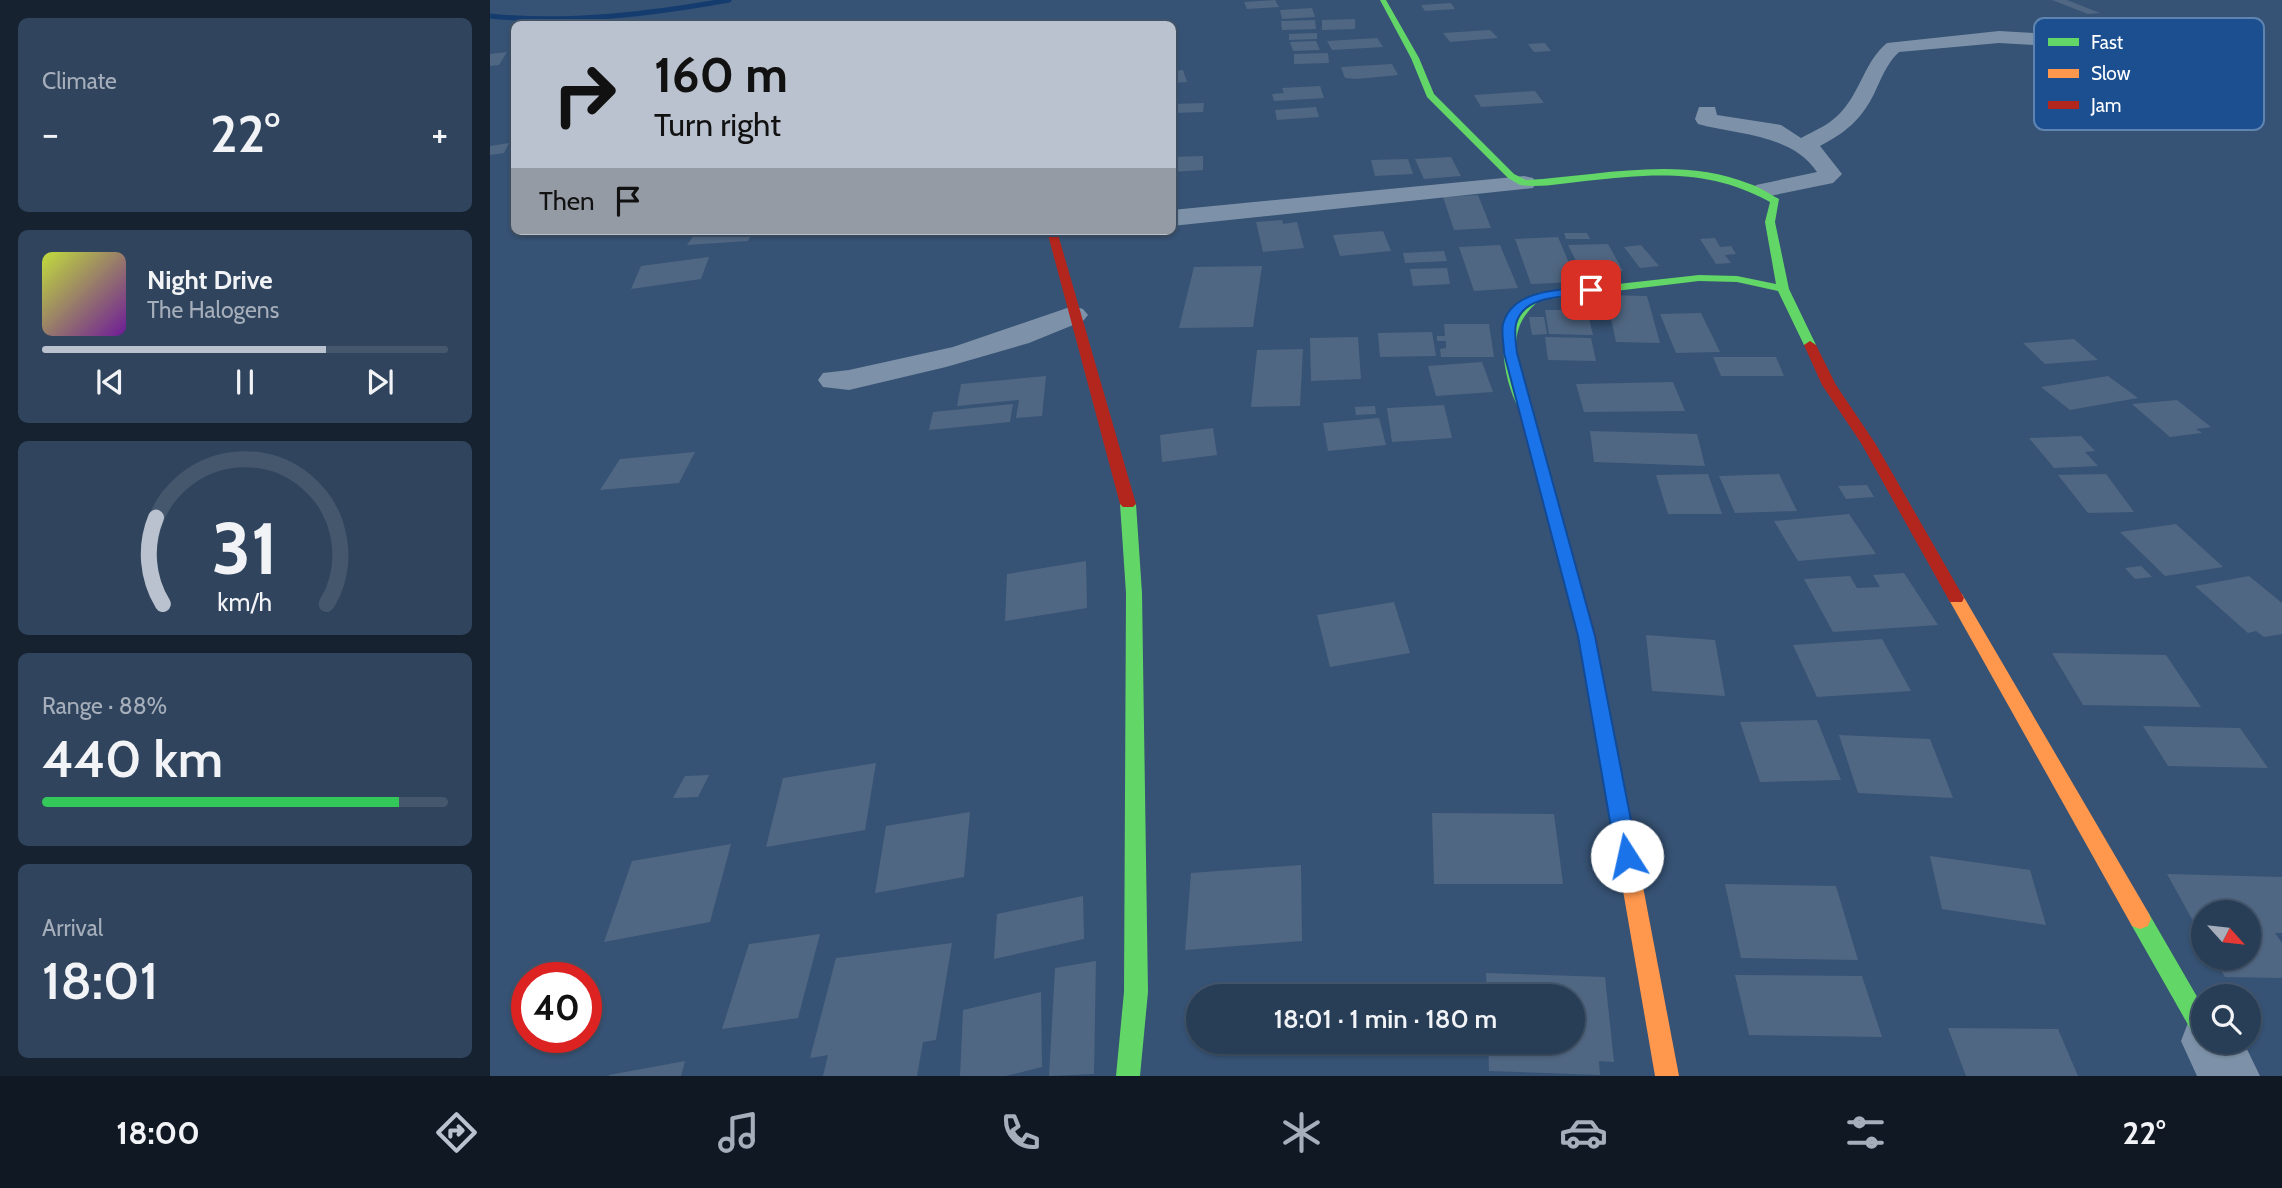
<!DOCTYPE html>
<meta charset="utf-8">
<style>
:root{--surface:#283e57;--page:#30455d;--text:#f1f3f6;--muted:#a5aeba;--line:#44576d;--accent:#b9c2ce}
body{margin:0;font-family:Cabin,sans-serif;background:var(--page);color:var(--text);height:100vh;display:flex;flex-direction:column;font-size:26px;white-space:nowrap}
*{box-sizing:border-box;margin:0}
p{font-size:23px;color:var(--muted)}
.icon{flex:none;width:38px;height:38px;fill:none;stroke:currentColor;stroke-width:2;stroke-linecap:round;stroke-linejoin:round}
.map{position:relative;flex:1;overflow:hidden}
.side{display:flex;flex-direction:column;gap:18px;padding:18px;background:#162230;width:490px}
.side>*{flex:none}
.banner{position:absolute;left:21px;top:21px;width:665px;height:214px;border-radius:10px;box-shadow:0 2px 5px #0004,0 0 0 2px var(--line);background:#b9c2ce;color:#111;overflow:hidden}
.needle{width:46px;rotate:117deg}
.controls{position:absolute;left:1701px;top:900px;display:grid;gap:14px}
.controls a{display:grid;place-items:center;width:70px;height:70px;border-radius:50%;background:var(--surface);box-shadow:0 2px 5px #0004,0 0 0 2px var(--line);font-size:35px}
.speed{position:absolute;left:21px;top:962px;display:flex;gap:14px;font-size:35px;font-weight:700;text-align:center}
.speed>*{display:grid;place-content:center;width:91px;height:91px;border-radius:50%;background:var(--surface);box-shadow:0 2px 5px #0004,0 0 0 2px var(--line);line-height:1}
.speed .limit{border:10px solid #d22;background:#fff;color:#111}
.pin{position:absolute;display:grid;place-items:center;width:60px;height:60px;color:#fff;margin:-30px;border-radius:14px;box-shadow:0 4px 10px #0006}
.me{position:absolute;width:77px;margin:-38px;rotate:350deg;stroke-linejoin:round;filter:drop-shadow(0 0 5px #0008)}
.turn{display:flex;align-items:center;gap:24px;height:147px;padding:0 28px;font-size:32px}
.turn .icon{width:91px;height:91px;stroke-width:2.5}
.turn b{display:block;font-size:49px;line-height:60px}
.then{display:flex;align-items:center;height:66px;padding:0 28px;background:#0003;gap:14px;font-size:26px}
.big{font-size:52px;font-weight:600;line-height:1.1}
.side .tile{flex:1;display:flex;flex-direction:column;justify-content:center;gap:10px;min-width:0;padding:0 24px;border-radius:10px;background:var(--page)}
.side .dial{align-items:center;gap:0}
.dial svg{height:182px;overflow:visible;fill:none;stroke:var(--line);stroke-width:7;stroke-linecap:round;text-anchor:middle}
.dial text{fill:var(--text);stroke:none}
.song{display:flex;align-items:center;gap:21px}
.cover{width:84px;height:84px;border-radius:10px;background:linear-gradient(135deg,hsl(70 70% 55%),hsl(280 70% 35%))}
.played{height:7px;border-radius:4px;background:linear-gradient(90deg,var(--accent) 70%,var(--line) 70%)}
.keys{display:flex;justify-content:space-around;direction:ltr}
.heat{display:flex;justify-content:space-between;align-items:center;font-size:38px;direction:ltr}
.charge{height:10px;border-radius:5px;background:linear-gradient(90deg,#34c759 88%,var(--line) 0)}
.trip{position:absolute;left:696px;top:984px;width:399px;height:70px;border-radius:35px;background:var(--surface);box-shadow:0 2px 5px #0004,0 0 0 2px var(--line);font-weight:600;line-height:70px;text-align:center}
.tabs{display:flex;height:112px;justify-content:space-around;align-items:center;background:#101923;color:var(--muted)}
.tabs .icon{width:49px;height:49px}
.tabs .current{color:var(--accent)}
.tabs b{font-size:32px;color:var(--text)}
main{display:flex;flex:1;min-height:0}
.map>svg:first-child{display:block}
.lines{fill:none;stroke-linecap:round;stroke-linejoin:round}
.stream{stroke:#153c6e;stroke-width:5}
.building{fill:#506783}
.street{fill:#7d92a8;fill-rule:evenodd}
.fast{fill:#63d668;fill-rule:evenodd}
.slow{fill:#ff974d;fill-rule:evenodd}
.jam{fill:#b3261e;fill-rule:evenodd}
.route{fill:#1a73e8;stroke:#114b97;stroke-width:2}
.key{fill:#1b4f8f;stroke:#5f84b1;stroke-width:2}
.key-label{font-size:19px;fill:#fff}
</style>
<main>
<section class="side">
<div class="tile"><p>Climate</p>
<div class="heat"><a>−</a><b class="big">22°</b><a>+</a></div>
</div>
<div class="tile">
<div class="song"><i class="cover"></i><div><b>Night Drive</b><p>The Halogens</p></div></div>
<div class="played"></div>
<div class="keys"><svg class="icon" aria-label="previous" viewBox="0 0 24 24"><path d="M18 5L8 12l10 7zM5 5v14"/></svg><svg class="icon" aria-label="pause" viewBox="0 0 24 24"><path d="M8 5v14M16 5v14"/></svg><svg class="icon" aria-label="next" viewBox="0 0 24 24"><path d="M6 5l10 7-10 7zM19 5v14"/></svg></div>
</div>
<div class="tile dial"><svg viewBox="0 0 100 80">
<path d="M14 69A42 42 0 1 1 86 69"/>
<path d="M14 69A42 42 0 0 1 11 31" stroke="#b9c2ce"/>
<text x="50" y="56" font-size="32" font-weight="700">31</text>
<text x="50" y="72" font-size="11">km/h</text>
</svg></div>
<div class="tile"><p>Range · 88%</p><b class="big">440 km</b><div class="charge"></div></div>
<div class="tile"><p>Arrival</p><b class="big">18:01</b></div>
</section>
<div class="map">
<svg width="1792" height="1076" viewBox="0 0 1792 1076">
<rect width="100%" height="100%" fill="#365274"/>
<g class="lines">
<path class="stream" d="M0,16C79,24 161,14 239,0"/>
</g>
<g class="building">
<path d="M785,0L789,7L757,9L754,2Z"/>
<path d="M1562,0H1577L1610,13L1598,14Z"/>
<path d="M961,3L965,9L935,11L931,5Z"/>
<path d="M822,8L825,17L792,19L790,10Z"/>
<path d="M865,19V29L832,30V20Z"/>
<path d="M825,20L826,29L792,30L791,21Z"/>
<path d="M1000,30L1008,38L960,42L953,33Z"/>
<path d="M827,33V39L799,40V34Z"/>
<path d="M887,38L893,47L842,50L837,41Z"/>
<path d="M826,41L830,50L803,51L800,42Z"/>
<path d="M1055,43L1061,51L1044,52L1038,44Z"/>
<path d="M17,52L9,65L0,66V54Z"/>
<path d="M838,53L839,63L804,64V54Z"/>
<path d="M902,64L908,75L867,79L855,78L851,67Z"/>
<path d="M693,70L697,82L682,83V71Z"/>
<path d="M830,86L834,98L784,101L782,94L794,93L792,88Z"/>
<path d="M1045,91L1054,103L991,107L984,95Z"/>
<path d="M714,103L713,112L682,113V104Z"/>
<path d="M826,107L829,117L787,120L785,110Z"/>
<path d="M19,143L14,153L0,155V146Z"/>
<path d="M713,156V170L682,172V157Z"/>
<path d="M961,157L971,176L934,179L925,159Z"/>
<path d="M918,159L923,174L885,176L881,160Z"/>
<path d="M988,195L1001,228L964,230L953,197Z"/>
<path d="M792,220L793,224L807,222L814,248L773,252L766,222Z"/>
<path d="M257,231H263L258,241L197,245L204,235Z"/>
<path d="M893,231L901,251L850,256L843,235Z"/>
<path d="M1074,233H1097L1100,239H1076Z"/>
<path d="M1068,237L1087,282L1041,284L1025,239Z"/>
<path d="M1225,238L1230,247L1241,246L1246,254L1235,255L1241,263L1226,264L1210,239Z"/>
<path d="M1118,244L1133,271L1092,273L1078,245Z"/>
<path d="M1010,245L1028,288L984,291L969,247Z"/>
<path d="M1151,245L1169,266L1150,268L1134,247Z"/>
<path d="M954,251L957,261L915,263L913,253Z"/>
<path d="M219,257L211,279L141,289L151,266Z"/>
<path d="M772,266L763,327L689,328L704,267Z"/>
<path d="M957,268L960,284L923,286L920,269Z"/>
<path d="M1116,295L1157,296L1170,343L1126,342Z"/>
<path d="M1055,310H1097L1103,335L1059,334Z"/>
<path d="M1211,313L1230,352L1186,353L1170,314Z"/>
<path d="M1039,317H1054L1057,334L1042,335Z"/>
<path d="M954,324H999L1004,357H951L950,349L956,348V341H947V336H955Z"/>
<path d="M942,332L946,356L890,357L888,333Z"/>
<path d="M868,337L871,379L821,381L820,338Z"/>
<path d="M1055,337L1101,338L1106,361L1058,360Z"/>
<path d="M1584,339L1608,360L1555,364L1533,343Z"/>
<path d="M813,349L810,406L761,407L767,350Z"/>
<path d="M1223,357H1286L1294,376H1231Z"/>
<path d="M992,362L1003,392L946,396L938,366Z"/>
<path d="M556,376L552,416L526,418L529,400L467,406L471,384Z"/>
<path d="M1618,376L1648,398L1580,410L1551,387Z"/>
<path d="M1183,382L1195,411L1094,412L1086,384Z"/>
<path d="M1687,400L1721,427L1706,429L1712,433L1680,437L1642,404Z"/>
<path d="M523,404L520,422L439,430L443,412Z"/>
<path d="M954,405L962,438L902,442L897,408Z"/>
<path d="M885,406L886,414L866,415L865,407Z"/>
<path d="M889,418L896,445L838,451L833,423Z"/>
<path d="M723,428L727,455L672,462L670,435Z"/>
<path d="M1100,431L1207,434L1215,466L1104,462Z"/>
<path d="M1591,436L1605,451L1595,452L1608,466L1564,468L1539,438Z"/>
<path d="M205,452L189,483L110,490L130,459Z"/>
<path d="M1218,474L1232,514H1178L1166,475Z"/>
<path d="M1289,474L1307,511L1245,513L1229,476Z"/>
<path d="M1616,474L1644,512L1598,513L1568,475Z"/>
<path d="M1377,485L1384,497L1356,499L1348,486Z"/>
<path d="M1359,514L1386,554L1308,561L1284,521Z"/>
<path d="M1686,524L1733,567L1675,576L1630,532Z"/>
<path d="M596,561L597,608L515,621L517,574Z"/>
<path d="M1651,566L1662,577L1645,579L1635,568Z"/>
<path d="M1414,573L1448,625L1343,632L1314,579L1360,576L1367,588L1390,587L1383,575Z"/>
<path d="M1759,576L1792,603V634L1774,637L1766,631L1758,633L1705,586Z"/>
<path d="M904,602L920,653L840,667L827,615Z"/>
<path d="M1156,635L1225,640L1235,696L1162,691Z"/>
<path d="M1392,639L1421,691L1327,697L1303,645Z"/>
<path d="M1562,653L1676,655L1711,707L1593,705Z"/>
<path d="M1327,720L1351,780L1270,782L1250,722Z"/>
<path d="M1653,726L1750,728L1778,768L1678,766Z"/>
<path d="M1349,735L1440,739L1463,798L1368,793Z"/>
<path d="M386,763L375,830L276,847L293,778Z"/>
<path d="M219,775L208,797L183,798L195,776Z"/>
<path d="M480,812L474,877L385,893L396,826Z"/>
<path d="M942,813L1064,814L1073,884H944Z"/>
<path d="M241,844L220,922L114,942L142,861Z"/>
<path d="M1440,856L1540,870L1556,925L1452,909Z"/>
<path d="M811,865L812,941L695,950L701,873Z"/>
<path d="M1677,874L1792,877V933H1785L1792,943V978L1735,977L1724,957H1759V912H1713V939Z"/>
<path d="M1235,884L1346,886L1368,960L1251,958Z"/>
<path d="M593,896L594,939L504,959L507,914Z"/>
<path d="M330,934L308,1018L232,1029L259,944Z"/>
<path d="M462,943L446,1040L433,1042L427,1076H333L338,1055L320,1058L346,958Z"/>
<path d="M606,961L604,1074L559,1076L565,968Z"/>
<path d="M996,973L1115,977L1124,1062L1109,1061L1110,1075L999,1071L998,1041H1083V996H997Z"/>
<path d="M1245,975L1372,976L1392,1037L1259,1035Z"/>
<path d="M551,992L552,1067L516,1076H470L473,1010Z"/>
<path d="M1458,1028L1568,1029L1588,1076H1476Z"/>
<path d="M195,1061L191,1076H119V1075Z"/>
</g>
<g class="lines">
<g class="street">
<path d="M1509,31L1637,38L1658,35L1667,41L1665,45L1637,50L1509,43L1409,52C1397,63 1391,79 1384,94C1371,120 1355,133 1330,146L1352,174L1343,183L1275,197L1266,195L1263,190L1266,185L1327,172C1302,134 1248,135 1208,124L1205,119L1209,107H1225L1227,115L1291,125L1311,138C1326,130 1341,124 1352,111C1371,90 1375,61 1397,43Z"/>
<path d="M1034,176L1043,178L1046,183L1043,188L682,226V210Z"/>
<path d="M583,306L593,309L598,315L593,321L539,343L456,367L359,390L333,387L328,380L333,373L359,370L463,347Z"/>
<path d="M1713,1015V1041H1753L1770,1076H1707L1691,1041L1699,1020Z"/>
</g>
<g class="fast">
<path d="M890,0H896L929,58L944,94L1024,174L1036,180C1108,176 1190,155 1260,184C1270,187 1279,194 1289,199L1285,222L1299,289L1326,345L1324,348L1320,349L1314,345L1288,291L1247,282L1209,281L1050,300C1011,331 1029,366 1041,406L1039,409H1029C1011,375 1000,310 1047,293L1209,275L1247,276L1286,284L1275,222L1280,202C1218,168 1163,174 1095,181C1075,183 1051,188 1030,185L1018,178L937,97L921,58Z"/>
<path d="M638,499L646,504L652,593L658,992L650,1076H626L634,992L636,593L630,504Z"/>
<path d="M1650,909L1658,912L1713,1007V1041L1705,1037L1642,926L1639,919L1642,912Z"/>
</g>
<g class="slow">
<path d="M1466,592L1472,594L1658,912L1661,919L1658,926L1650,929L1642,926L1458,598L1460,594Z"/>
<path d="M1115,726L1122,729L1124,734L1189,1076H1165L1106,734L1108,729Z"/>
</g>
<g class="jam">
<path d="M557,231H567L646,504L643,507H633L630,504Z"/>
<path d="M1320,341L1326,345L1346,385L1385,443L1474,598L1472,602H1460L1371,443L1332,385L1314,345Z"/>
<path d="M1034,402L1041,406L1106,636L1124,734L1122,739L1115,742L1108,739L1106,734L1088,636L1027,406Z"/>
</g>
</g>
<path class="route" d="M1101,287L1107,290L1105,293C1081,298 1034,292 1026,324C1024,332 1026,344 1027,353L1105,636L1148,856L1144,863L1137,866L1129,863L1126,856L1088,636L1014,353C1014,344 1011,332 1013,324C1023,288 1072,290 1101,287Z"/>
<rect x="1544" y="18" width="230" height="112" rx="10" class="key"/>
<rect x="1558" y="38" width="31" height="8" fill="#63d668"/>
<rect x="1558" y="69" width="31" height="9" fill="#ff974d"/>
<rect x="1558" y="101" width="31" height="8" fill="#b3261e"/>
<g class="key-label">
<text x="1601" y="49">Fast</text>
<text x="1601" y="80">Slow</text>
<text x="1601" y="112">Jam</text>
</g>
</svg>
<div class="controls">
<a><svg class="needle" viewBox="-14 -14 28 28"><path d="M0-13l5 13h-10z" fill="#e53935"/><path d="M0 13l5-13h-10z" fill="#a5aeba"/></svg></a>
<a><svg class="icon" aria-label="search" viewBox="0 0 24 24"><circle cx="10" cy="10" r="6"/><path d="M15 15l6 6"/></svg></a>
</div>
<div class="speed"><div class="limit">40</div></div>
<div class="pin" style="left:1101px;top:290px;background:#d93025"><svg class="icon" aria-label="arrive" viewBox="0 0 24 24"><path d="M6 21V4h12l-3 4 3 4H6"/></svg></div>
<svg class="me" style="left:1137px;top:856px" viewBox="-20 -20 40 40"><circle r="19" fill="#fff"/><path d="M0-13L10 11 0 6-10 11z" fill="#1a73e8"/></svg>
<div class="trip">18:01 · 1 min · 180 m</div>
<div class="banner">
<div class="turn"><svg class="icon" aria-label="right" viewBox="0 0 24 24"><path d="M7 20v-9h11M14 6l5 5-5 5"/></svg><div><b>160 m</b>Turn right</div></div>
<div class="then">Then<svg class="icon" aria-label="arrive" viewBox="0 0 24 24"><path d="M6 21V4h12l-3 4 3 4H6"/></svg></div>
</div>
</div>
</main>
<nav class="tabs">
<b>18:00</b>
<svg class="icon current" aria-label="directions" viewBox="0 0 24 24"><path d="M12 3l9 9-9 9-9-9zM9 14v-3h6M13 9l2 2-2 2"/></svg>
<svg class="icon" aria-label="music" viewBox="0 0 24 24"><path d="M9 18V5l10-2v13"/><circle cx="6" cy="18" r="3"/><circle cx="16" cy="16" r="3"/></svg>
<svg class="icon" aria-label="phone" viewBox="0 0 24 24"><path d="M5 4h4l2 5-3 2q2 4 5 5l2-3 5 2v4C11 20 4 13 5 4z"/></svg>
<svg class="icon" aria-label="climate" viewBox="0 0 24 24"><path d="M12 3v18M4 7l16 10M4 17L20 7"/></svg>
<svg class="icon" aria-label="car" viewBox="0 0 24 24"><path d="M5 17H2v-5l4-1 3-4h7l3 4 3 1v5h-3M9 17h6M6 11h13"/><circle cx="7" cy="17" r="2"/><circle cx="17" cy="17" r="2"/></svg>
<svg class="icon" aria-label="filters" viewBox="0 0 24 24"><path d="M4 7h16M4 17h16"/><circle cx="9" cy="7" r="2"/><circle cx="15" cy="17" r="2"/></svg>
<b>22°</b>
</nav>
